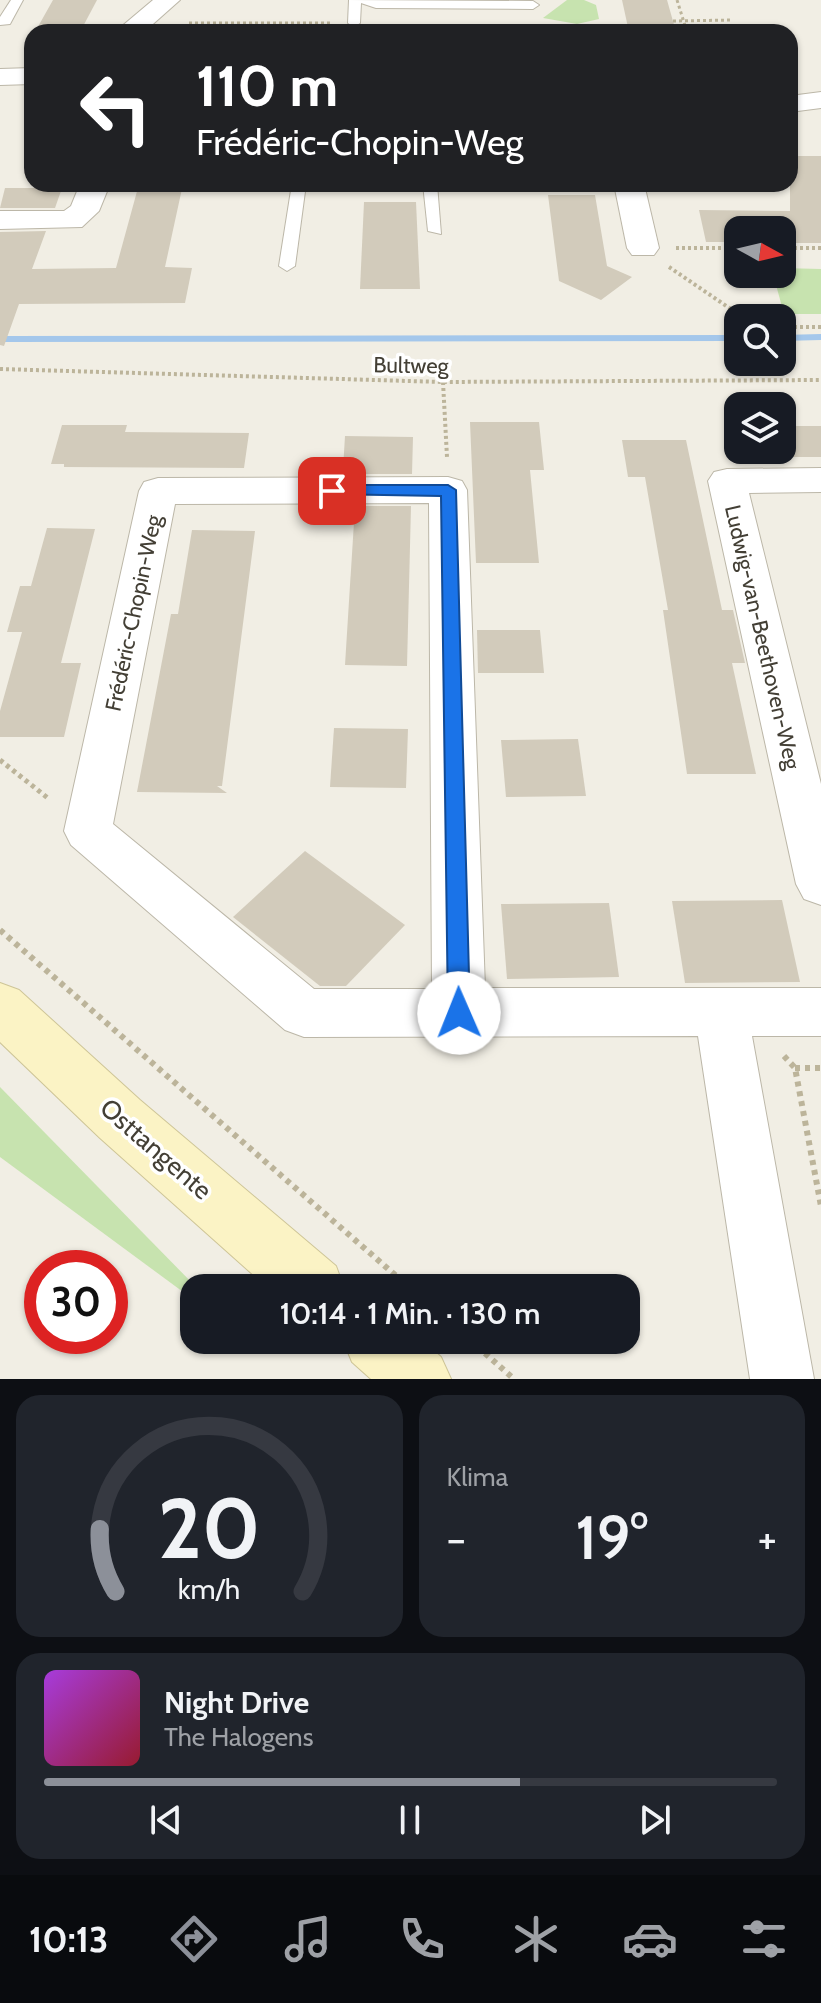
<!DOCTYPE html>
<html lang="de">
<meta charset="utf-8">
<style>
:root{--surface:#171b24;--page:#20242c;--text:#f1f3f6;--muted:#9ea1a6;--line:#363941;--accent:#8c9099}
body{margin:0;font-family:Cabin,sans-serif;background:var(--page);color:var(--text);height:100vh;display:flex;flex-direction:column;font-size:30px;white-space:nowrap}
*{box-sizing:border-box;margin:0}
p{font-size:26px;color:var(--muted)}
.icon{flex:none;width:44px;height:44px;fill:none;stroke:currentColor;stroke-width:2;stroke-linecap:round;stroke-linejoin:round}
.map{position:relative;height:1379px;overflow:hidden}
.sheet{display:flex;flex-direction:column;gap:16px;padding:16px;background:#0d0f14;flex:1}
.sheet>*{flex:none}
.guide{position:absolute;left:24px;top:24px;width:774px;height:168px;border-radius:24px;box-shadow:0 2px 6px #0004;background:#202124;color:#fff;overflow:hidden}
.needle{width:52px;rotate:98deg}
.tools{position:absolute;left:724px;top:216px;display:grid;gap:16px}
.tools a{display:grid;place-items:center;width:72px;height:72px;border-radius:16px;background:var(--surface);box-shadow:0 2px 6px #0004;font-size:40px}
.speed{position:absolute;left:24px;top:1250px;display:flex;gap:16px;font-size:40px;font-weight:700;text-align:center}
.speed>*{display:grid;place-content:center;width:104px;height:104px;border-radius:50%;background:var(--surface);box-shadow:0 2px 6px #0004;line-height:1}
.speed .limit{border:12px solid #d22;background:#fff;color:#111}
.pin{position:absolute;display:grid;place-items:center;width:68px;height:68px;color:#fff;margin:-34px;border-radius:16px;box-shadow:0 4px 12px #0006}
.me{position:absolute;width:88px;margin:-44px;rotate:359deg;stroke-linejoin:round;filter:drop-shadow(0 0 6px #0008)}
.turn{display:flex;align-items:center;gap:28px;height:168px;padding:0 40px;font-size:36px}
.turn .icon{width:104px;height:104px;stroke-width:2.5}
.turn b{display:block;font-size:56px;line-height:68px}
.big{font-size:60px;font-weight:600;line-height:1.1}
.sheet .widget{flex:1;display:flex;flex-direction:column;justify-content:center;gap:12px;min-width:0;padding:0 28px;border-radius:24px;background:var(--page)}
.sheet .dial{align-items:center;gap:0}
.dial svg{height:208px;overflow:visible;fill:none;stroke:var(--line);stroke-width:7;stroke-linecap:round;text-anchor:middle}
.dial text{fill:var(--text);stroke:none}
.song{display:flex;align-items:center;gap:24px}
.cover{width:96px;height:96px;border-radius:12px;background:linear-gradient(135deg,hsl(280 70% 55%),hsl(350 70% 35%))}
.played{height:8px;border-radius:4px;background:linear-gradient(90deg,var(--accent) 65%,var(--line) 65%)}
.keys{display:flex;justify-content:space-around;direction:ltr}
.heat{display:flex;justify-content:space-between;align-items:center;font-size:44px;direction:ltr}
.sheet .tiles{flex:1;display:grid;gap:16px;grid-template-columns:1fr 1fr}
.widget:last-child{grid-column:span 2}
.trip{position:absolute;left:180px;top:1274px;width:460px;height:80px;border-radius:24px;background:var(--surface);box-shadow:0 2px 6px #0004;font-weight:600;line-height:80px;text-align:center}
.menu{display:flex;height:128px;justify-content:space-around;align-items:center;background:#090b0e;color:var(--muted)}
.menu .icon{width:56px;height:56px}
.menu .active{color:var(--accent)}
.menu b{font-size:36px;color:var(--text)}
.map>svg:first-child{display:block}
.green{fill:#c7e3af}
.lines{fill:none;stroke-linecap:round;stroke-linejoin:round}
.stream{fill:#a4c7eb;fill-rule:evenodd}
.building{fill:#d2cbbb}
.lane-casing{stroke:#bcb7a8;stroke-width:2}
.street-casing{stroke:#bcb7a8;stroke-width:2}
.secondary-casing{stroke:#cec597;stroke-width:2}
.path-far3{stroke:#bcb49a;stroke-width:3;stroke-dasharray:3 3;stroke-linecap:butt}
.path-far2{stroke:#bcb49a;stroke-width:4;stroke-dasharray:3 3;stroke-linecap:butt}
.path-far1{stroke:#bcb49a;stroke-width:5;stroke-dasharray:4 4;stroke-linecap:butt}
.path{stroke:#bcb49a;stroke-width:6;stroke-dasharray:5 5;stroke-linecap:butt}
.lane{fill:#fff;fill-rule:evenodd}
.street{fill:#fff;fill-rule:evenodd}
.secondary{fill:#fbf3c5;fill-rule:evenodd}
.route{fill:#1a73e8;stroke:#114b97;stroke-width:2}
.labels{text-anchor:middle;stroke-width:7;stroke-linejoin:round;paint-order:stroke}
.street-label{font-size:22px;fill:#433f35;stroke:#fff}
.near-street-label{font-size:26px;fill:#433f35;stroke:#fff}
</style>
<div class="map">
<svg width="821" height="1379" viewBox="0 0 821 1379">
<rect width="100%" height="100%" fill="#f1eee4"/>
<g class="green">
<path d="M567,0H584L596,5L599,19L577,24L543,18Z"/>
<path d="M782,268L821,269V314H784L773,274H782Z"/>
<path d="M0,1087L197,1288L194,1300L0,1157Z"/>
</g>
<g class="lines">
<g class="stream">
<path d="M821,334V340L782,341V335Z"/>
<path d="M738,335V341L0,342V336Z"/>
</g>
</g>
<g class="building">
<path d="M53,0H97L80,32H35Z"/>
<path d="M622,0H667L676,32H629Z"/>
<path d="M790,156H821V243H782V230H738V242H706L699,210L790,211Z"/>
<path d="M139,184H183L165,267L192,268L185,303L19,304L4,346L0,345V232L46,231L32,269L116,268Z"/>
<path d="M5,188H62L55,208H0Z"/>
<path d="M548,195H595L607,266L632,277L601,300L559,281Z"/>
<path d="M364,202H416L420,289H360Z"/>
<path d="M470,422H539L544,470H530L539,563H476Z"/>
<path d="M62,425H127L125,432L249,433L244,468L64,467V464H51Z"/>
<rect x="782" y="426" width="39" height="31"/>
<path d="M345,436L413,437L412,474H357V470L343,469Z"/>
<path d="M622,440H686L722,610H733L745,663H732L756,774H687L663,610H668L645,477H628Z"/>
<path d="M355,506H411L407,666L345,665Z"/>
<path d="M47,528L95,529L61,663H81L64,737H0V711L22,632H7L20,586H31Z"/>
<path d="M192,530L255,531L222,786H217L227,793L137,792L171,614H178Z"/>
<path d="M477,630H540L544,673H478Z"/>
<path d="M334,728L408,729L406,788L330,787Z"/>
<path d="M578,739L586,796L506,797L501,740Z"/>
<path d="M305,851L405,925L346,986H320L233,917Z"/>
<path d="M782,900L800,982L685,983L672,901Z"/>
<path d="M609,903L619,977L507,979L501,904Z"/>
</g>
<g class="lines">
<defs>
<g id="lane">
<path d="M11,0H23L10,24L0,25V17Z"/>
<path d="M349,0L533,1L539,5L533,9L376,8L361,3L360,23L354,27L348,23Z"/>
<path d="M292,184H306L295,266L287,271L279,266Z"/>
<path d="M423,184H437L441,234L428,231Z"/>
</g>
<g id="street">
<path d="M153,0H180L144,32H115Z"/>
<path d="M32,68V84L0,85V69Z"/>
<path d="M821,92V108L790,112V96Z"/>
<path d="M80,184H110L99,211L82,227L0,229V211H64L71,206Z"/>
<path d="M614,184H644L659,248L654,255H632L627,248Z"/>
<path d="M821,468V492L749,493L821,784V905L804,899L796,884L708,481L714,472L727,469Z"/>
<path d="M448,477L462,481L467,490L485,988H821V1036H752L814,1379H750L698,1036L304,1037L285,1030L71,845L64,831L139,491L144,482L158,478ZM429,503L432,989H314L113,824L175,504Z"/>
</g>
<g id="secondary">
<path d="M0,983L19,990L140,1100L336,1266L344,1288H268L100,1138L0,1042Z"/>
<path d="M343,1340H422L441,1357L451,1379H371L352,1362Z"/>
</g>
</defs>
<use href="#lane" class="lane-casing"/>
<use href="#street" class="street-casing"/>
<use href="#secondary" class="secondary-casing"/>
<g class="path-far3">
<path d="M677,0L687,32"/>
<path d="M673,21L733,20"/>
<path d="M189,23H331"/>
<path d="M249,32L251,23"/>
</g>
<g class="path-far2">
<path d="M676,248H738"/>
<path d="M782,248H821"/>
<path d="M669,267L744,318"/>
<path d="M782,327H821"/>
<path d="M0,369L443,382L821,380"/>
<path d="M443,382L447,457"/>
</g>
<path class="path-far1" d="M0,760L49,799"/>
<g class="path">
<path d="M0,930L410,1288"/>
<path d="M784,1056L795,1068L821,1206"/>
<path d="M795,1068H821"/>
<path d="M470,1340L514,1379"/>
</g>
<use href="#lane" class="lane"/>
<use href="#street" class="street"/>
<use href="#secondary" class="secondary"/>
</g>
<path class="route" d="M332,485H448L456,490L470,1013L467,1020L459,1023L451,1020L448,1013L441,496L327,494V487Z"/>
<g class="labels">
<g class="street-label">
<text transform="translate(411 365) rotate(1)" y="8">Bultweg</text>
<text transform="translate(133 613) rotate(-78)" y="8">Frédéric-Chopin-Weg</text>
<text transform="translate(763 637) rotate(77)" y="8">Ludwig-van-Beethoven-Weg</text>
</g>
<g class="near-street-label">
<text transform="translate(156 1149) rotate(41)" y="9">Osttangente</text>
</g>
</g>
</svg>
<div class="tools">
<a><svg class="needle" viewBox="-14 -14 28 28"><path d="M0-13l5 13h-10z" fill="#e53935"/><path d="M0 13l5-13h-10z" fill="#9ea1a6"/></svg></a>
<a><svg class="icon" aria-label="search" viewBox="0 0 24 24"><circle cx="10" cy="10" r="6"/><path d="M15 15l6 6"/></svg></a>
<a><svg class="icon" aria-label="layers" viewBox="0 0 24 24"><path d="M12 4l9 5-9 5-9-5zM3 14l9 5 9-5"/></svg></a>
</div>
<div class="speed"><div class="limit">30</div></div>
<div class="pin" style="left:332px;top:491px;background:#d93025"><svg class="icon" aria-label="arrive" viewBox="0 0 24 24"><path d="M6 21V4h12l-3 4 3 4H6"/></svg></div>
<svg class="me" style="left:459px;top:1013px" viewBox="-20 -20 40 40"><circle r="19" fill="#fff"/><path d="M0-13L10 11 0 6-10 11z" fill="#1a73e8"/></svg>
<div class="trip">10:14 · 1 Min. · 130 m</div>
<div class="guide">
<div class="turn"><svg class="icon" aria-label="left" viewBox="0 0 24 24"><path d="M17 20v-9H6M10 6l-5 5 5 5"/></svg><div><b>110 m</b>Frédéric-Chopin-Weg</div></div>
</div>
</div>
<section class="sheet">
<div class="tiles">
<div class="widget dial"><svg viewBox="0 0 100 80">
<path d="M14 69A42 42 0 1 1 86 69"/>
<path d="M14 69A42 42 0 0 1 8 45" stroke="#8c9099"/>
<text x="50" y="56" font-size="32" font-weight="700">20</text>
<text x="50" y="72" font-size="11">km/h</text>
</svg></div>
<div class="widget"><p>Klima</p>
<div class="heat"><a>−</a><b class="big">19°</b><a>+</a></div>
</div>
<div class="widget">
<div class="song"><i class="cover"></i><div><b>Night Drive</b><p>The Halogens</p></div></div>
<div class="played"></div>
<div class="keys"><svg class="icon" aria-label="previous" viewBox="0 0 24 24"><path d="M18 5L8 12l10 7zM5 5v14"/></svg><svg class="icon" aria-label="pause" viewBox="0 0 24 24"><path d="M8 5v14M16 5v14"/></svg><svg class="icon" aria-label="next" viewBox="0 0 24 24"><path d="M6 5l10 7-10 7zM19 5v14"/></svg></div>
</div>
</div>
</section>
<nav class="menu">
<b>10:13</b>
<svg class="icon active" aria-label="directions" viewBox="0 0 24 24"><path d="M12 3l9 9-9 9-9-9zM9 14v-3h6M13 9l2 2-2 2"/></svg>
<svg class="icon" aria-label="music" viewBox="0 0 24 24"><path d="M9 18V5l10-2v13"/><circle cx="6" cy="18" r="3"/><circle cx="16" cy="16" r="3"/></svg>
<svg class="icon" aria-label="phone" viewBox="0 0 24 24"><path d="M5 4h4l2 5-3 2q2 4 5 5l2-3 5 2v4C11 20 4 13 5 4z"/></svg>
<svg class="icon" aria-label="climate" viewBox="0 0 24 24"><path d="M12 3v18M4 7l16 10M4 17L20 7"/></svg>
<svg class="icon" aria-label="car" viewBox="0 0 24 24"><path d="M5 17H2v-5l4-1 3-4h7l3 4 3 1v5h-3M9 17h6M6 11h13"/><circle cx="7" cy="17" r="2"/><circle cx="17" cy="17" r="2"/></svg>
<svg class="icon" aria-label="filters" viewBox="0 0 24 24"><path d="M4 7h16M4 17h16"/><circle cx="9" cy="7" r="2"/><circle cx="15" cy="17" r="2"/></svg>
</nav>
